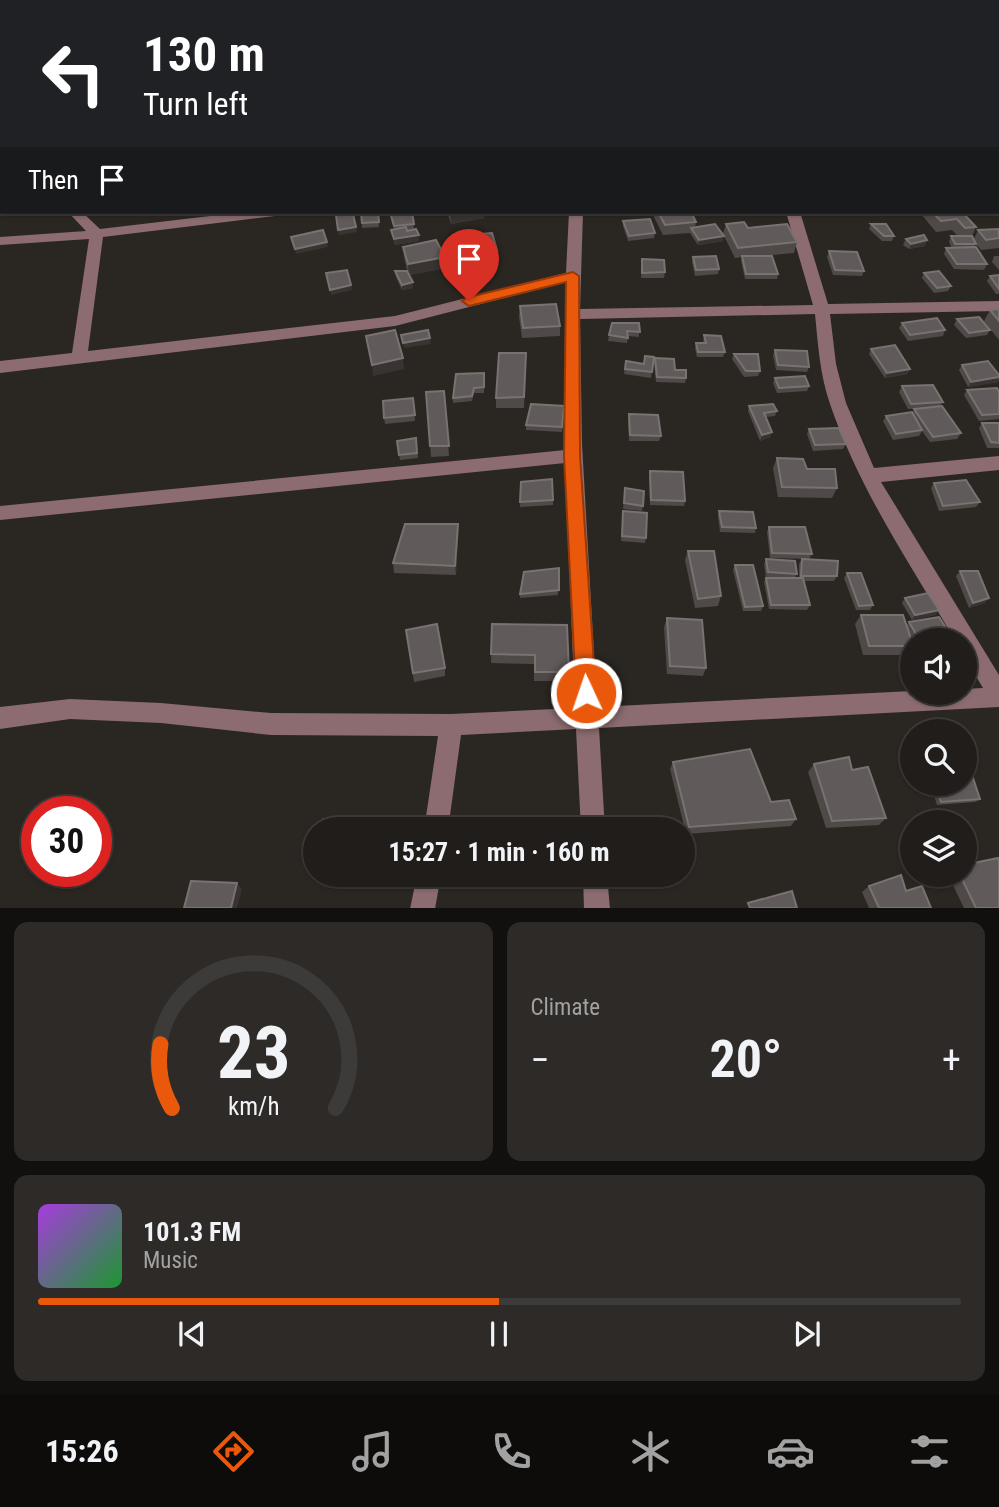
<!DOCTYPE html>
<meta charset="utf-8">
<style>
:root{--surface:#201d1a;--page:#2d2a27;--text:#f1f3f6;--muted:#a2a2a2;--line:#3d3b39;--accent:#ea580c}
body{margin:0;font-family:"Roboto Condensed",sans-serif;background:var(--page);color:var(--text);height:100vh;display:flex;flex-direction:column;font-size:26px;white-space:nowrap}
*{box-sizing:border-box;margin:0}
p{font-size:23px;color:var(--muted)}
.icon{flex:none;width:38px;height:38px;fill:none;stroke:currentColor;stroke-width:2;stroke-linecap:round;stroke-linejoin:round}
.map{position:relative;height:908px;overflow:hidden}
.details{display:flex;flex-direction:column;gap:14px;padding:14px;background:#12100e;flex:1}
.details>*{flex:none}
.top-card{position:absolute;left:0px;top:0px;width:999px;height:214px;box-shadow:0 2px 5px #0004,0 0 0 2px var(--line);background:#202124;color:#fff;overflow:hidden}
.controls{position:absolute;left:900px;top:628px;display:grid;gap:14px}
.controls a{display:grid;place-items:center;width:77px;height:77px;border-radius:50%;background:var(--surface);box-shadow:0 2px 5px #0004,0 0 0 2px var(--line);font-size:35px}
.speed{position:absolute;left:21px;top:796px;display:flex;gap:14px;font-size:35px;font-weight:700;text-align:center}
.speed>*{display:grid;place-content:center;width:91px;height:91px;border-radius:50%;background:var(--surface);box-shadow:0 2px 5px #0004,0 0 0 2px var(--line);line-height:1}
.speed .limit{border:10px solid #d22;background:#fff;color:#111}
.pin{position:absolute;display:grid;place-items:center;width:60px;height:60px;color:#fff;margin:-72px -30px;border-radius:50% 50% 50% 0;rotate:-45deg;box-shadow:0 0 7px #0007}
.pin .icon{rotate:45deg}
.me{position:absolute;width:77px;margin:-38px;rotate:357deg;stroke-linejoin:round;filter:drop-shadow(0 0 5px #0008)}
.turn{display:flex;align-items:center;gap:24px;height:147px;padding:0 28px;font-size:32px}
.turn .icon{width:91px;height:91px;stroke-width:2.5}
.turn b{display:block;font-size:49px;line-height:60px}
.then{display:flex;align-items:center;height:66px;padding:0 28px;background:#0003;gap:14px;font-size:26px}
.big{font-size:52px;font-weight:700;line-height:1.1}
.details .widget{flex:1;display:flex;flex-direction:column;justify-content:center;gap:10px;min-width:0;padding:0 24px;border-radius:14px;background:var(--page)}
.details .dial{align-items:center;gap:0}
.dial svg{height:182px;overflow:visible;fill:none;stroke:var(--line);stroke-width:7;stroke-linecap:round;text-anchor:middle}
.dial text{fill:var(--text);stroke:none}
.song{display:flex;align-items:center;gap:21px}
.cover{width:84px;height:84px;border-radius:10px;background:linear-gradient(135deg,hsl(280 70% 55%),hsl(130 70% 35%))}
.played{height:7px;border-radius:4px;background:linear-gradient(90deg,var(--accent) 50%,var(--line) 50%)}
.keys{display:flex;justify-content:space-around;direction:ltr}
.heat{display:flex;justify-content:space-between;align-items:center;font-size:38px;direction:ltr}
.details .tiles{flex:1;display:grid;gap:14px;grid-template-columns:1fr 1fr}
.widget:last-child{grid-column:span 2}
.trip{position:absolute;left:303px;top:817px;width:392px;height:70px;border-radius:35px;background:var(--surface);box-shadow:0 2px 5px #0004,0 0 0 2px var(--line);font-weight:700;line-height:70px;text-align:center}
.dock{display:flex;height:112px;justify-content:space-around;align-items:center;background:#0d0c0a;color:var(--muted)}
.dock .icon{width:49px;height:49px}
.dock .selected{color:var(--accent)}
.dock b{font-size:32px;color:var(--text)}
.map>svg:first-child{display:block}
.lines{fill:none;stroke-linecap:round;stroke-linejoin:round}
.minor{fill:#8c6c70;fill-rule:evenodd}
.wall{fill:#4f4948}
.shaded-wall{fill:#393432}
.building{fill:#615a5a;stroke:#787271;stroke-width:2}
.route{fill:#ea580c;stroke:#983908;stroke-width:2}
</style>
<div class="map">
<svg width="999" height="909" viewBox="0 0 999 909">
<rect width="100%" height="100%" fill="#2a2722"/>
<g class="lines">
<g class="minor">
<rect x="77" y="0" width="10" height="2"/>
<path d="M283,0H313L282,2Z"/>
<rect x="638" y="0" width="10" height="2"/>
<rect x="0" y="21" width="2" height="6"/>
<rect x="998" y="37" width="1" height="6"/>
<rect x="0" y="74" width="2" height="6"/>
<path d="M998,107H999V115L998,114Z"/>
<path d="M2,156V164L0,165V157Z"/>
<rect x="998" y="198" width="1" height="8"/>
<path d="M68,212H82L100,229L244,212H282L275,216L103,237L88,351L395,316L566,273L569,212H583L580,309L813,305L786,212H800L828,304L999,301V311L830,314L836,364L846,403L874,468L999,456V470L881,482L999,675V707L599,728L605,830H581L576,729L461,735L448,830H424L438,736L271,735L161,723L70,719L0,729V707L70,699L161,703L271,713L451,714L575,708L565,463L0,520V506L565,450L566,282L395,326L0,373V361L72,353L89,239L0,245V237L86,231ZM815,314C818,345 820,375 830,404C859,489 910,564 955,640H964V656L983,688L964,689V693L912,691L597,707L582,444L580,319Z"/>
<path d="M417,875H441L435,909H410Z"/>
<path d="M583,875H607L610,909H584Z"/>
</g>
</g>
<g class="wall">
<path d="M396,0H413V2H390L397,1Z"/>
<path d="M908,0H932V2H909Z"/>
<path d="M935,0H994L995,2H936Z"/>
<rect x="998" y="141" width="1" height="43"/>
<path d="M378,212L379,227L362,228L361,213Z"/>
<path d="M389,212H412L414,229L419,241L395,245L391,230L394,229Z"/>
<path d="M447,212H484V218L451,224Z"/>
<path d="M655,212H691L696,222L695,228L723,241L698,245L690,233L663,235L654,217Z"/>
<path d="M923,212H962L976,227L972,236L974,239L978,230L999,229V248L981,250L976,244L974,247L987,264L984,270L954,269L944,254L946,248H952L949,242L951,236H958L952,230L936,232L922,215Z"/>
<path d="M623,221L655,233L654,238L628,241L623,226Z"/>
<path d="M726,224L748,228L797,242L794,253L761,256L778,274L777,279H745L741,261L742,257L735,258L723,234Z"/>
<path d="M871,224L894,236L892,241H882L869,229Z"/>
<path d="M469,235L497,250V255L471,256Z"/>
<path d="M906,239L927,240L925,246L909,249L903,245Z"/>
<path d="M403,247L446,268L409,275L413,288L402,290L396,277L395,271L408,274L404,257Z"/>
<path d="M829,251L864,271L862,276L833,275L827,257Z"/>
<path d="M994,256H999V270L992,262Z"/>
<path d="M693,257L719,269L718,274L695,276L692,262Z"/>
<path d="M642,259L665,272L664,278H641Z"/>
<path d="M924,273L951,286L948,291L934,293L922,278Z"/>
<path d="M999,275V294H996L987,281L990,276Z"/>
<path d="M520,306L560,326V336L522,338L519,317Z"/>
<path d="M999,309V340L984,321L990,310Z"/>
<path d="M957,319L990,330L987,335L966,338L954,325Z"/>
<path d="M639,323V337L628,336L627,343L608,341L609,335Z"/>
<path d="M902,323L945,330L943,336L908,341L899,328Z"/>
<path d="M704,335L725,352L723,357H697L695,348L696,343H703Z"/>
<path d="M871,349L910,369L907,374L885,378L869,354Z"/>
<path d="M775,350L809,367L807,372L776,370L773,355Z"/>
<path d="M526,353L524,408H496V398Z"/>
<path d="M734,354L760,371L758,376L744,377L732,359Z"/>
<path d="M654,357L651,378L624,374L626,361L644,364Z"/>
<path d="M655,358L675,370L686,378L685,383L656,382L654,363Z"/>
<path d="M962,365L999,375V380L998,382L968,387L959,370Z"/>
<path d="M484,373V393H474L472,401L453,403V398Z"/>
<path d="M775,378L809,386L807,391L777,393L773,383Z"/>
<path d="M902,386L943,402L940,406L961,433L957,439L930,442L922,431L919,436L893,440L883,421L886,416L913,413L914,409L922,408L908,409L899,392Z"/>
<path d="M967,390L999,392V419L979,421L964,395Z"/>
<path d="M444,391L449,456L431,457L426,392Z"/>
<path d="M413,398L415,421L385,424L384,418Z"/>
<path d="M564,406L562,432L526,430V425Z"/>
<path d="M749,406L777,411L775,416L766,417L772,432L770,437L760,441L748,411Z"/>
<path d="M629,414L661,436L659,441H629L628,420Z"/>
<path d="M982,423H999V448H987L979,428Z"/>
<path d="M809,429L846,444L843,449L813,451L807,434Z"/>
<path d="M416,438L418,458L400,460L397,441Z"/>
<path d="M777,458L837,488L832,498L778,497L773,468Z"/>
<path d="M650,471L685,501L684,506L650,505L649,476Z"/>
<path d="M521,482L553,500V505L520,507Z"/>
<path d="M934,483L980,502L976,507L939,511L931,488Z"/>
<path d="M625,488L643,506L642,511L623,509Z"/>
<path d="M623,511L646,538L645,543L621,541Z"/>
<path d="M719,511L756,528L755,533L720,532L718,516Z"/>
<path d="M769,527L812,554L809,559L770,558L767,532Z"/>
<path d="M458,534L456,575L394,573L393,563Z"/>
<path d="M688,551L721,596L718,606L695,608L685,560Z"/>
<path d="M766,559L797,574L795,578H799V564L802,559L837,576L834,581H804L810,605L807,610L769,609L764,582L766,578L764,564Z"/>
<path d="M735,565L763,606L761,611H743L733,570Z"/>
<path d="M559,568L558,595L520,598V594Z"/>
<path d="M960,571L985,603L969,608L956,576Z"/>
<path d="M847,573L873,605L870,610H856L844,578Z"/>
<path d="M905,598L939,610L935,615L912,620L902,603Z"/>
<path d="M861,615L906,626L909,622L948,631L944,636L913,640L908,630L912,642V648L906,655H863L855,624Z"/>
<path d="M667,618L706,668L703,676L667,674L664,627Z"/>
<path d="M492,624L569,672L567,681H534V664L491,663Z"/>
<path d="M406,630L445,668V676L414,682Z"/>
<path d="M673,762L771,802L796,819L791,826L686,834L670,769Z"/>
<path d="M814,764L852,770L886,818L879,825L826,828L808,772Z"/>
<path d="M932,784H964L980,799L975,802L937,805L931,786Z"/>
<path d="M912,827V843L906,831Z"/>
<path d="M948,875H964L999,908H964Z"/>
<path d="M869,886L906,891L931,908H869L862,892Z"/>
</g>
<g class="shaded-wall">
<path d="M461,212H484V218L451,224L450,214Z"/>
<path d="M356,227L357,232L339,235L338,230Z"/>
<path d="M419,235V241L395,245L394,239Z"/>
<path d="M724,236L723,241L698,245L699,240Z"/>
<path d="M927,240L925,246L909,249L911,244Z"/>
<path d="M327,242L328,247L296,254L295,249Z"/>
<path d="M445,257L446,268L409,275L408,264Z"/>
<path d="M413,282V288L402,290V285Z"/>
<path d="M351,285L352,290L331,295L330,290Z"/>
<path d="M430,338L431,344L404,348L403,343Z"/>
<path d="M403,358L404,369L373,376L372,365Z"/>
<path d="M910,369L907,374L885,378L887,373Z"/>
<path d="M999,377L998,382L968,387L971,382Z"/>
<path d="M772,432L770,437L760,441L762,435Z"/>
<path d="M458,524V534L456,575L455,566Z"/>
<path d="M989,598L985,603L969,608L973,603Z"/>
<path d="M939,610L935,615L912,620L915,615Z"/>
<path d="M237,883L242,889L237,908H231Z"/>
</g>
<g class="building">
<path d="M543,0H560V2H542Z"/>
<path d="M785,0H797L798,2H786Z"/>
<path d="M846,0H855L875,2H847Z"/>
<path d="M881,0H899L900,2H882Z"/>
<path d="M945,0H976L978,2H946Z"/>
<path d="M976,0H994L995,2H978Z"/>
<path d="M998,111H999V129L998,128Z"/>
<path d="M378,212L379,222L362,223L361,213Z"/>
<path d="M390,212H412L414,224L394,226Z"/>
<path d="M658,212H691L696,222L665,225Z"/>
<path d="M932,212H962L976,227L965,228L957,219L941,221Z"/>
<path d="M353,214L356,227L338,230L336,215Z"/>
<path d="M650,219L655,233L629,236L623,221Z"/>
<path d="M744,222L748,228L787,224L797,242L738,248L726,224Z"/>
<path d="M715,224L724,236L699,240L691,228Z"/>
<path d="M871,224H886L894,236H884Z"/>
<path d="M406,227L407,231L416,229L419,235L394,239L391,230Z"/>
<path d="M999,229V238L986,240L978,230Z"/>
<path d="M323,230L327,242L295,249L291,237Z"/>
<path d="M492,233L497,250H471L469,235Z"/>
<path d="M924,235L927,240L911,244L906,239Z"/>
<path d="M951,236H972L976,244H955Z"/>
<path d="M436,240L445,257L408,264L403,247Z"/>
<path d="M976,247L987,264H957L946,248Z"/>
<path d="M829,251L857,252L864,271L835,270Z"/>
<path d="M716,256L719,269L696,270L693,257Z"/>
<path d="M742,256H772L778,274H746Z"/>
<path d="M642,259L664,260L665,272L642,273Z"/>
<path d="M347,270L351,285L330,290L326,273Z"/>
<path d="M395,271H407L413,282L402,285Z"/>
<path d="M939,271L951,286L937,288L924,273Z"/>
<path d="M999,275V289L990,276Z"/>
<path d="M556,304L560,326L523,328L520,306Z"/>
<path d="M999,309V321L990,310Z"/>
<path d="M979,317L990,330L969,333L957,319Z"/>
<path d="M937,318L945,330L910,335L902,323Z"/>
<path d="M612,323H639L640,332L627,331L628,338L609,335Z"/>
<path d="M395,330L403,358L372,365L366,336Z"/>
<path d="M428,330L430,338L403,343L401,335Z"/>
<path d="M704,335L721,336L725,352H698L696,343H706Z"/>
<path d="M895,345L910,369L887,373L871,349Z"/>
<path d="M775,350L807,351L809,367L778,365Z"/>
<path d="M499,353H526L524,397L496,398Z"/>
<path d="M734,354H758L760,371H746Z"/>
<path d="M645,356L654,357L652,372L625,369L626,361L644,364Z"/>
<path d="M655,358L674,359L675,370H686V378L657,377Z"/>
<path d="M988,361L999,375V377L971,382L962,365Z"/>
<path d="M484,373V387L474,388L472,396L453,398L456,374Z"/>
<path d="M805,376L809,386L779,388L775,378Z"/>
<path d="M933,385L943,402L911,404L902,386Z"/>
<path d="M997,388L999,392V414L982,415L967,390Z"/>
<path d="M444,391L449,446H430L426,392Z"/>
<path d="M413,398L415,415L384,418L383,401Z"/>
<path d="M531,404L564,406L562,427L526,425Z"/>
<path d="M773,404L777,411L764,413L772,432L762,435L749,406Z"/>
<path d="M942,406L961,433L933,437L914,409Z"/>
<path d="M912,412L922,430L896,434L886,416Z"/>
<path d="M629,414L658,415L661,436L630,435Z"/>
<path d="M982,423H999V443L991,442Z"/>
<path d="M839,428L846,444L815,445L809,429Z"/>
<path d="M416,438L417,453L399,455L397,441Z"/>
<path d="M777,458L803,459L807,469H835L837,488L782,487Z"/>
<path d="M650,471L683,472L685,501L651,500Z"/>
<path d="M552,479L553,500L520,502L521,482Z"/>
<path d="M966,480L980,502L943,506L934,483Z"/>
<path d="M625,488L644,491L643,506L624,503Z"/>
<path d="M623,511L647,513L646,538L622,536Z"/>
<path d="M719,511L753,512L756,528L722,527Z"/>
<path d="M405,524H458L455,566L393,563Z"/>
<path d="M769,527H805L812,554L772,553Z"/>
<path d="M688,551H714L721,596L698,599Z"/>
<path d="M766,559L795,561L797,574L768,572Z"/>
<path d="M802,559L838,561L837,576H801Z"/>
<path d="M735,565H753L763,606L745,607Z"/>
<path d="M559,568V590L520,594L524,572Z"/>
<path d="M960,571H978L989,598L973,603Z"/>
<path d="M847,573H861L873,605L859,606Z"/>
<path d="M766,578H803L810,605H771Z"/>
<path d="M928,593L939,610L915,615L905,598Z"/>
<path d="M861,615H903L912,642V646H869Z"/>
<path d="M939,617L948,631L917,636L909,622Z"/>
<path d="M667,618L702,620L706,668L670,666Z"/>
<path d="M437,624L445,668L413,673L406,630Z"/>
<path d="M492,624L567,625L569,672H535V655L491,654Z"/>
<path d="M750,749L771,802L789,800L796,819L689,827L673,762Z"/>
<path d="M849,757L852,770L868,767L886,818L832,821L814,764Z"/>
<path d="M964,763H968L980,799L941,802L935,784H964Z"/>
<path d="M944,818L947,822H927Z"/>
<path d="M323,819L364,822L363,830H321Z"/>
<path d="M998,858L999,861V908H976L960,875H964V865Z"/>
<path d="M901,875L906,891L922,886L931,908H879L869,886Z"/>
<path d="M191,881L237,883L231,908H184Z"/>
<path d="M792,891L797,908H750L748,903Z"/>
</g>
<path class="route" d="M573,272L579,276L580,456L596,693L593,699L586,702L579,699L576,693L564,456L566,282L469,306L462,301L469,297Z"/>
</svg>
<div class="controls">
<a><svg class="icon" aria-label="sound" viewBox="0 0 24 24"><path d="M4 9h4l5-4v14l-5-4H4zM17 9q2 3 0 6"/></svg></a>
<a><svg class="icon" aria-label="search" viewBox="0 0 24 24"><circle cx="10" cy="10" r="6"/><path d="M15 15l6 6"/></svg></a>
<a><svg class="icon" aria-label="layers" viewBox="0 0 24 24"><path d="M12 4l9 5-9 5-9-5zM3 14l9 5 9-5"/></svg></a>
</div>
<div class="speed"><div class="limit">30</div></div>
<div class="pin" style="left:469px;top:301px;background:#d93025"><svg class="icon" aria-label="arrive" viewBox="0 0 24 24"><path d="M6 21V4h12l-3 4 3 4H6"/></svg></div>
<svg class="me" style="left:586px;top:693px" viewBox="-20 -20 40 40"><circle r="17" fill="#ea580c" stroke="#fff" stroke-width="3"/><path d="M0-11L8 9 0 5-8 9z" fill="#fff"/></svg>
<div class="trip">15:27 · 1 min · 160 m</div>
<div class="top-card">
<div class="turn"><svg class="icon" aria-label="left" viewBox="0 0 24 24"><path d="M17 20v-9H6M10 6l-5 5 5 5"/></svg><div><b>130 m</b>Turn left</div></div>
<div class="then">Then<svg class="icon" aria-label="arrive" viewBox="0 0 24 24"><path d="M6 21V4h12l-3 4 3 4H6"/></svg></div>
</div>
</div>
<section class="details">
<div class="tiles">
<div class="widget dial"><svg viewBox="0 0 100 80">
<path d="M14 69A42 42 0 1 1 86 69"/>
<path d="M14 69A42 42 0 0 1 9 41" stroke="#ea580c"/>
<text x="50" y="56" font-size="32" font-weight="700">23</text>
<text x="50" y="72" font-size="11">km/h</text>
</svg></div>
<div class="widget"><p>Climate</p>
<div class="heat"><a>−</a><b class="big">20°</b><a>+</a></div>
</div>
<div class="widget">
<div class="song"><i class="cover"></i><div><b>101.3 FM</b><p>Music</p></div></div>
<div class="played"></div>
<div class="keys"><svg class="icon" aria-label="previous" viewBox="0 0 24 24"><path d="M18 5L8 12l10 7zM5 5v14"/></svg><svg class="icon" aria-label="pause" viewBox="0 0 24 24"><path d="M8 5v14M16 5v14"/></svg><svg class="icon" aria-label="next" viewBox="0 0 24 24"><path d="M6 5l10 7-10 7zM19 5v14"/></svg></div>
</div>
</div>
</section>
<nav class="dock">
<b>15:26</b>
<svg class="icon selected" aria-label="directions" viewBox="0 0 24 24"><path d="M12 3l9 9-9 9-9-9zM9 14v-3h6M13 9l2 2-2 2"/></svg>
<svg class="icon" aria-label="music" viewBox="0 0 24 24"><path d="M9 18V5l10-2v13"/><circle cx="6" cy="18" r="3"/><circle cx="16" cy="16" r="3"/></svg>
<svg class="icon" aria-label="phone" viewBox="0 0 24 24"><path d="M5 4h4l2 5-3 2q2 4 5 5l2-3 5 2v4C11 20 4 13 5 4z"/></svg>
<svg class="icon" aria-label="climate" viewBox="0 0 24 24"><path d="M12 3v18M4 7l16 10M4 17L20 7"/></svg>
<svg class="icon" aria-label="car" viewBox="0 0 24 24"><path d="M5 17H2v-5l4-1 3-4h7l3 4 3 1v5h-3M9 17h6M6 11h13"/><circle cx="7" cy="17" r="2"/><circle cx="17" cy="17" r="2"/></svg>
<svg class="icon" aria-label="filters" viewBox="0 0 24 24"><path d="M4 7h16M4 17h16"/><circle cx="9" cy="7" r="2"/><circle cx="15" cy="17" r="2"/></svg>
</nav>
